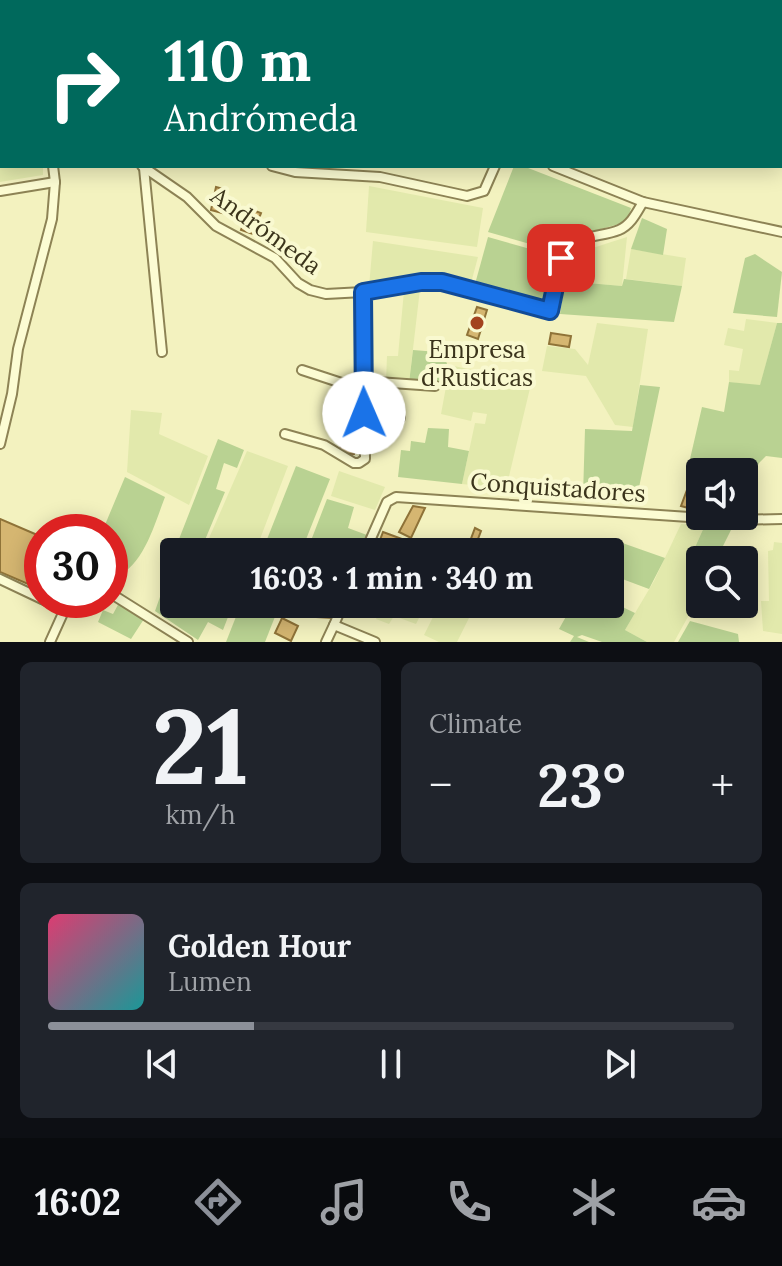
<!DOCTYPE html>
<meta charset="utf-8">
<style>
:root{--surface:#171b24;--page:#20242c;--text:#f1f3f6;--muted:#9ea1a6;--line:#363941;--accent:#8c9099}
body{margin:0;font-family:Lora,serif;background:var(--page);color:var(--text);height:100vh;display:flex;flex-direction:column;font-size:30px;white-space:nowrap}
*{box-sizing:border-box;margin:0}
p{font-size:26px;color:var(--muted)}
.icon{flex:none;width:44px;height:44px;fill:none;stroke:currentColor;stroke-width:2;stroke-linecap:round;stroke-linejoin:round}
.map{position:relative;height:642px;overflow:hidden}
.panel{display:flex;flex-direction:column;gap:20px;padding:20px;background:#0d0f14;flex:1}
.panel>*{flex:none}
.top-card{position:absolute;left:0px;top:0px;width:782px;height:168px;box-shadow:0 4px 20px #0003;background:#00695c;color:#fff;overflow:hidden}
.fabs{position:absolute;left:686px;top:458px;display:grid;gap:16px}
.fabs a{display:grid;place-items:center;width:72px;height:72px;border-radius:8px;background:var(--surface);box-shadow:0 4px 20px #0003;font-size:40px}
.speed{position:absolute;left:24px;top:514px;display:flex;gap:16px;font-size:40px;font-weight:700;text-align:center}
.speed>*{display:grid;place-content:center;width:104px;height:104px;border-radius:50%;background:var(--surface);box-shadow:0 4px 20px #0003;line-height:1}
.speed .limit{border:12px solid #d22;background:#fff;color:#111}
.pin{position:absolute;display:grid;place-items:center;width:68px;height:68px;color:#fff;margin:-34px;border-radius:16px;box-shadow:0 4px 12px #0006}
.me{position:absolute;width:88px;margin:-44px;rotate:359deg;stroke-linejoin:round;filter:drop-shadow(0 0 6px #0008)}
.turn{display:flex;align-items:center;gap:28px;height:168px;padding:0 32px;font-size:36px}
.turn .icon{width:104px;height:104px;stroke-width:2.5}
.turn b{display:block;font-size:56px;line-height:68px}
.big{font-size:60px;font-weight:800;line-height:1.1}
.panel .tile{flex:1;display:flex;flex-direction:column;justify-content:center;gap:12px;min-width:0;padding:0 28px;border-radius:12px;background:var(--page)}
.panel .dial{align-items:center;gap:0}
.dial b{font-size:104px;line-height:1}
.song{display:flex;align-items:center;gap:24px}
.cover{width:96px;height:96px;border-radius:12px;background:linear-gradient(135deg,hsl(340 70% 55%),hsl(180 70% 35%))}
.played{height:8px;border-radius:4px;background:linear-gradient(90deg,var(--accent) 30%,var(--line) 30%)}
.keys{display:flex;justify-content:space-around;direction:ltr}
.heat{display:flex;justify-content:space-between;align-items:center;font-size:44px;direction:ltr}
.panel .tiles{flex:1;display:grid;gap:20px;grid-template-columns:1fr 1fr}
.tile:last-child{grid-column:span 2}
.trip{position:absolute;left:160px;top:538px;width:464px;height:80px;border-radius:8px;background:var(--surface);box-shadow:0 4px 20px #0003;font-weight:800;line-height:80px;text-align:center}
.tabs{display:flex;height:128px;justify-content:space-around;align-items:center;background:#090b0e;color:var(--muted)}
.tabs .icon{width:56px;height:56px}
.tabs .current{color:var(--accent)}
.tabs b{font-size:36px;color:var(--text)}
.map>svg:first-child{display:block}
.farmland{fill:#e2e9ac}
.green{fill:#b9d292}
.building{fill:#d5b671;stroke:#8f7338;stroke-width:2}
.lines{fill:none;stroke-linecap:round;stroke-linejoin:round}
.minor-casing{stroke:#8d8355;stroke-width:12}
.minor{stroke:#fcfcd3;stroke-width:8}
.route-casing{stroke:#114b97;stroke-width:20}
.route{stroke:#1a73e8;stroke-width:14}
.poi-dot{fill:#a3431f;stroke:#f9f9d0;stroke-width:3}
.labels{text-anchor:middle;stroke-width:8;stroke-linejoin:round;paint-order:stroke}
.street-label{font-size:24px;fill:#3b341b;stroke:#f9f9d0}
.poi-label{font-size:24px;fill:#3b341b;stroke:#f9f9d0}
</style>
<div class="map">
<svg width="782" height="642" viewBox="0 0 782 642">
<rect width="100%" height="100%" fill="#f3f2bf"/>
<g class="farmland">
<path d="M0,89L2,166H43V175L0,182Z"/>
<path d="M369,186L483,208L477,247L366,232Z"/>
<path d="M627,237L622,286L565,281L580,252Z"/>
<path d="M373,241L478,257L471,283L429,276L369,287Z"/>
<path d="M631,249L686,258L682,286L626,279Z"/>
<path d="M420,289L409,383L386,382L387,356H398L404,291Z"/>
<path d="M746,319L777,323L760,386L729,382V370L739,371L743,349L724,345L728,328L744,331Z"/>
<path d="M597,323L648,329L633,427L615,425L586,376L542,371L547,346L575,349L588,365Z"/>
<path d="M450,365L531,384L506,489L462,484L475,423L485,424L487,414L473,412L471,421L441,414Z"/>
<path d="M131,410L162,413L159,434L208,456L189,505L127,472Z"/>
<path d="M247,451L288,466L255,552H203Z"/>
<path d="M339,471L385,487L375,510L331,496Z"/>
<path d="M681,524L705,525L688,563L700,570V595L674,642H647L625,630L654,581Z"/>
<path d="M774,542L782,543V634L763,631L761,601H769L768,551L773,550Z"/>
<path d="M383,604H426L416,624L394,616L389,624L376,619Z"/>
<path d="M438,604H476L457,642H439L424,635L439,605Z"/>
</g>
<g class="green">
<path d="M514,166H523L631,208L627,222L567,238L558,252L488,232Z"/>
<path d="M642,218L667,229L663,255L631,249Z"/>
<path d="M488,237L555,256L545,302L475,284Z"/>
<path d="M755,254L782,272L777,317L733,313L745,258Z"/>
<path d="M624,279L682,286L674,322L560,314L565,281L622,286Z"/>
<path d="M777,323H782V458L766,456L759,463L748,487L744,488V472H687L702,407L724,412L729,382L760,385Z"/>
<path d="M413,350L438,352L444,355L447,364L444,383H409Z"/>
<path d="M640,385L660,387L637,497L583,496L585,429L632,431Z"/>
<path d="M428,428L449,429L448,447L469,451L462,484L398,477L401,450L410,451L411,441L425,443Z"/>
<path d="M218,439L244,450L237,468L224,463L216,489L225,492L200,552H174Z"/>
<path d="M296,466L330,479L301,552H262Z"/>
<path d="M125,477L165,497C155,522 142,574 110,577V532H102Z"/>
<path d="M327,499L354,507L348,528L367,535L361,551L312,538Z"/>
<path d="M705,525L732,528L716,560H700V570L688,563Z"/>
<path d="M611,539L665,558L649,589L617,577L610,597V552H603Z"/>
<path d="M172,563L174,564V604H233L223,630L208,622L198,640L155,611Z"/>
<path d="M610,601L635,613L625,630L647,642H602L582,635L577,637L589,642H570L574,636L559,629L573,604H610Z"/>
<path d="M119,603L144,619L131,639L98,622L103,610L113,614Z"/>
<path d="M241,604H280L265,642H226Z"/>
<path d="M690,621L738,634L739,642H678Z"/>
</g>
<g class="building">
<path d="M216,187L227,190L222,213L211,210Z"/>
<path d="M249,209L261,213L253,234L241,230Z"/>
<path d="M477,307L487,310L478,339L467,335Z"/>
<path d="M551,333L571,336L569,347L549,344Z"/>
<path d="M342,434H348L347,441L355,442L354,454L340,453Z"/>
<path d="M687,490L697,493L692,509L681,506Z"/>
<path d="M413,506L425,508L411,538L399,532Z"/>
<path d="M0,519L42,537V590L0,572Z"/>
<path d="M475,528L481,531L478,539L499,548L497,552H466Z"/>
<path d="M383,532L421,546L419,550L401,544L397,552L377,548Z"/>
<path d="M318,604H334L333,618L317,617Z"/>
<path d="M282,618L298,626L291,641L275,633Z"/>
</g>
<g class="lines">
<defs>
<g id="minor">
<path d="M0,59L2,64"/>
<path d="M142,166L187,197L216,226L275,258L298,283L310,290L326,294L363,292L421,282H442L550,311C553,294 555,271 563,255C574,234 599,238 619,230C631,225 637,212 643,202"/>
<path d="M272,166L295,172L380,177L467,196L484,191L495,166"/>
<path d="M553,166L643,202L782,232"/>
<path d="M144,168L162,352"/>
<path d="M0,191L55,182"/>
<path d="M302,370L363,390"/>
<path d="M363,381L435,386"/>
<path d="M364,413L400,418"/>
<path d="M285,434L324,445L354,463H359L365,459L363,292"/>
<path d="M0,444L12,394L18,349L52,219L55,182L53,166"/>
<path d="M365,552L387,502L396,497L733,520L782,519"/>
<path d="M0,579L42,599"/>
<path d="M110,593L188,642"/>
<path d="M44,600L66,610"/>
<path d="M334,625L343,604"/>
<path d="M50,642L69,600"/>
<path d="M326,642L334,625L375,642"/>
</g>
</defs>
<use href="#minor" class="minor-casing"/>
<use href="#minor" class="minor"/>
</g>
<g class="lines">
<defs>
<path id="route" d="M364,413L363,292L421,282H442L550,311L561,258"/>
</defs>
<use href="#route" class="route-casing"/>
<use href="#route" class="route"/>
</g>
<circle class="poi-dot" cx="477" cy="323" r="8"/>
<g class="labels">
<g class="street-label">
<text transform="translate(266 231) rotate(36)" y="8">Andrómeda</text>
<text transform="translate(558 488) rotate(4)" y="8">Conquistadores</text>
</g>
<g class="poi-label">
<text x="477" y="358">Empresa<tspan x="477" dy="28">d'Rusticas</tspan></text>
</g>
</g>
</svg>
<div class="fabs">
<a><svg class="icon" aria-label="sound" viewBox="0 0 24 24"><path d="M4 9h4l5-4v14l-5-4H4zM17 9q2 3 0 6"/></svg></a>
<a><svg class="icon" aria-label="search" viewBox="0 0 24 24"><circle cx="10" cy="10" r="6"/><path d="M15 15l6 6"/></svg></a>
</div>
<div class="speed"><div class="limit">30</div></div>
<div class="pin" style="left:561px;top:258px;background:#d93025"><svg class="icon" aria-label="arrive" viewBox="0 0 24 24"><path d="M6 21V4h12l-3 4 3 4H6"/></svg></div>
<svg class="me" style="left:364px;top:413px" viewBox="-20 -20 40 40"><circle r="19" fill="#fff"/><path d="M0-13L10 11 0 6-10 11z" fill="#1a73e8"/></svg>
<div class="trip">16:03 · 1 min · 340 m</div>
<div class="top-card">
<div class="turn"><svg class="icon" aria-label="right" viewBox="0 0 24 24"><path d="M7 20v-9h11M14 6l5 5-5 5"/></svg><div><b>110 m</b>Andrómeda</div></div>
</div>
</div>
<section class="panel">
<div class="tiles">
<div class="tile dial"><b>21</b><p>km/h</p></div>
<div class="tile"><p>Climate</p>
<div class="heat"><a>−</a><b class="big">23°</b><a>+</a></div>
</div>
<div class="tile">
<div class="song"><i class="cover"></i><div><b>Golden Hour</b><p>Lumen</p></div></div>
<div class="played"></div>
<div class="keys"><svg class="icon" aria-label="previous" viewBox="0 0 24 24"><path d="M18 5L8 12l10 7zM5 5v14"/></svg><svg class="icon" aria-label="pause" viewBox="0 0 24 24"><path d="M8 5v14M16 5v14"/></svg><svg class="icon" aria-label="next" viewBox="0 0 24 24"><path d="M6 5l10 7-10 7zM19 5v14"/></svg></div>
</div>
</div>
</section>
<nav class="tabs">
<b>16:02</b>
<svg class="icon current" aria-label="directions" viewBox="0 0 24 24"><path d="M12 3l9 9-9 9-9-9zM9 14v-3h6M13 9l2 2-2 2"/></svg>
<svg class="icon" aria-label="music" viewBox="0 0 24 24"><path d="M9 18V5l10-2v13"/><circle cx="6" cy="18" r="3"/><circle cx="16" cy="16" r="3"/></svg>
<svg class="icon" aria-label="phone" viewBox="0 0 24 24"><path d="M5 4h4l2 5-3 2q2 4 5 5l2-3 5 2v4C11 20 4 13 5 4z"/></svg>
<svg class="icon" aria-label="climate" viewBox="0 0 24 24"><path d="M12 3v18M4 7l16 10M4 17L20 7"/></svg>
<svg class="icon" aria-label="car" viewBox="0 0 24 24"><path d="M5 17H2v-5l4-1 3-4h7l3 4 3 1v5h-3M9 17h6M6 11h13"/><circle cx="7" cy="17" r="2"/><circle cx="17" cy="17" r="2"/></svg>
</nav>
